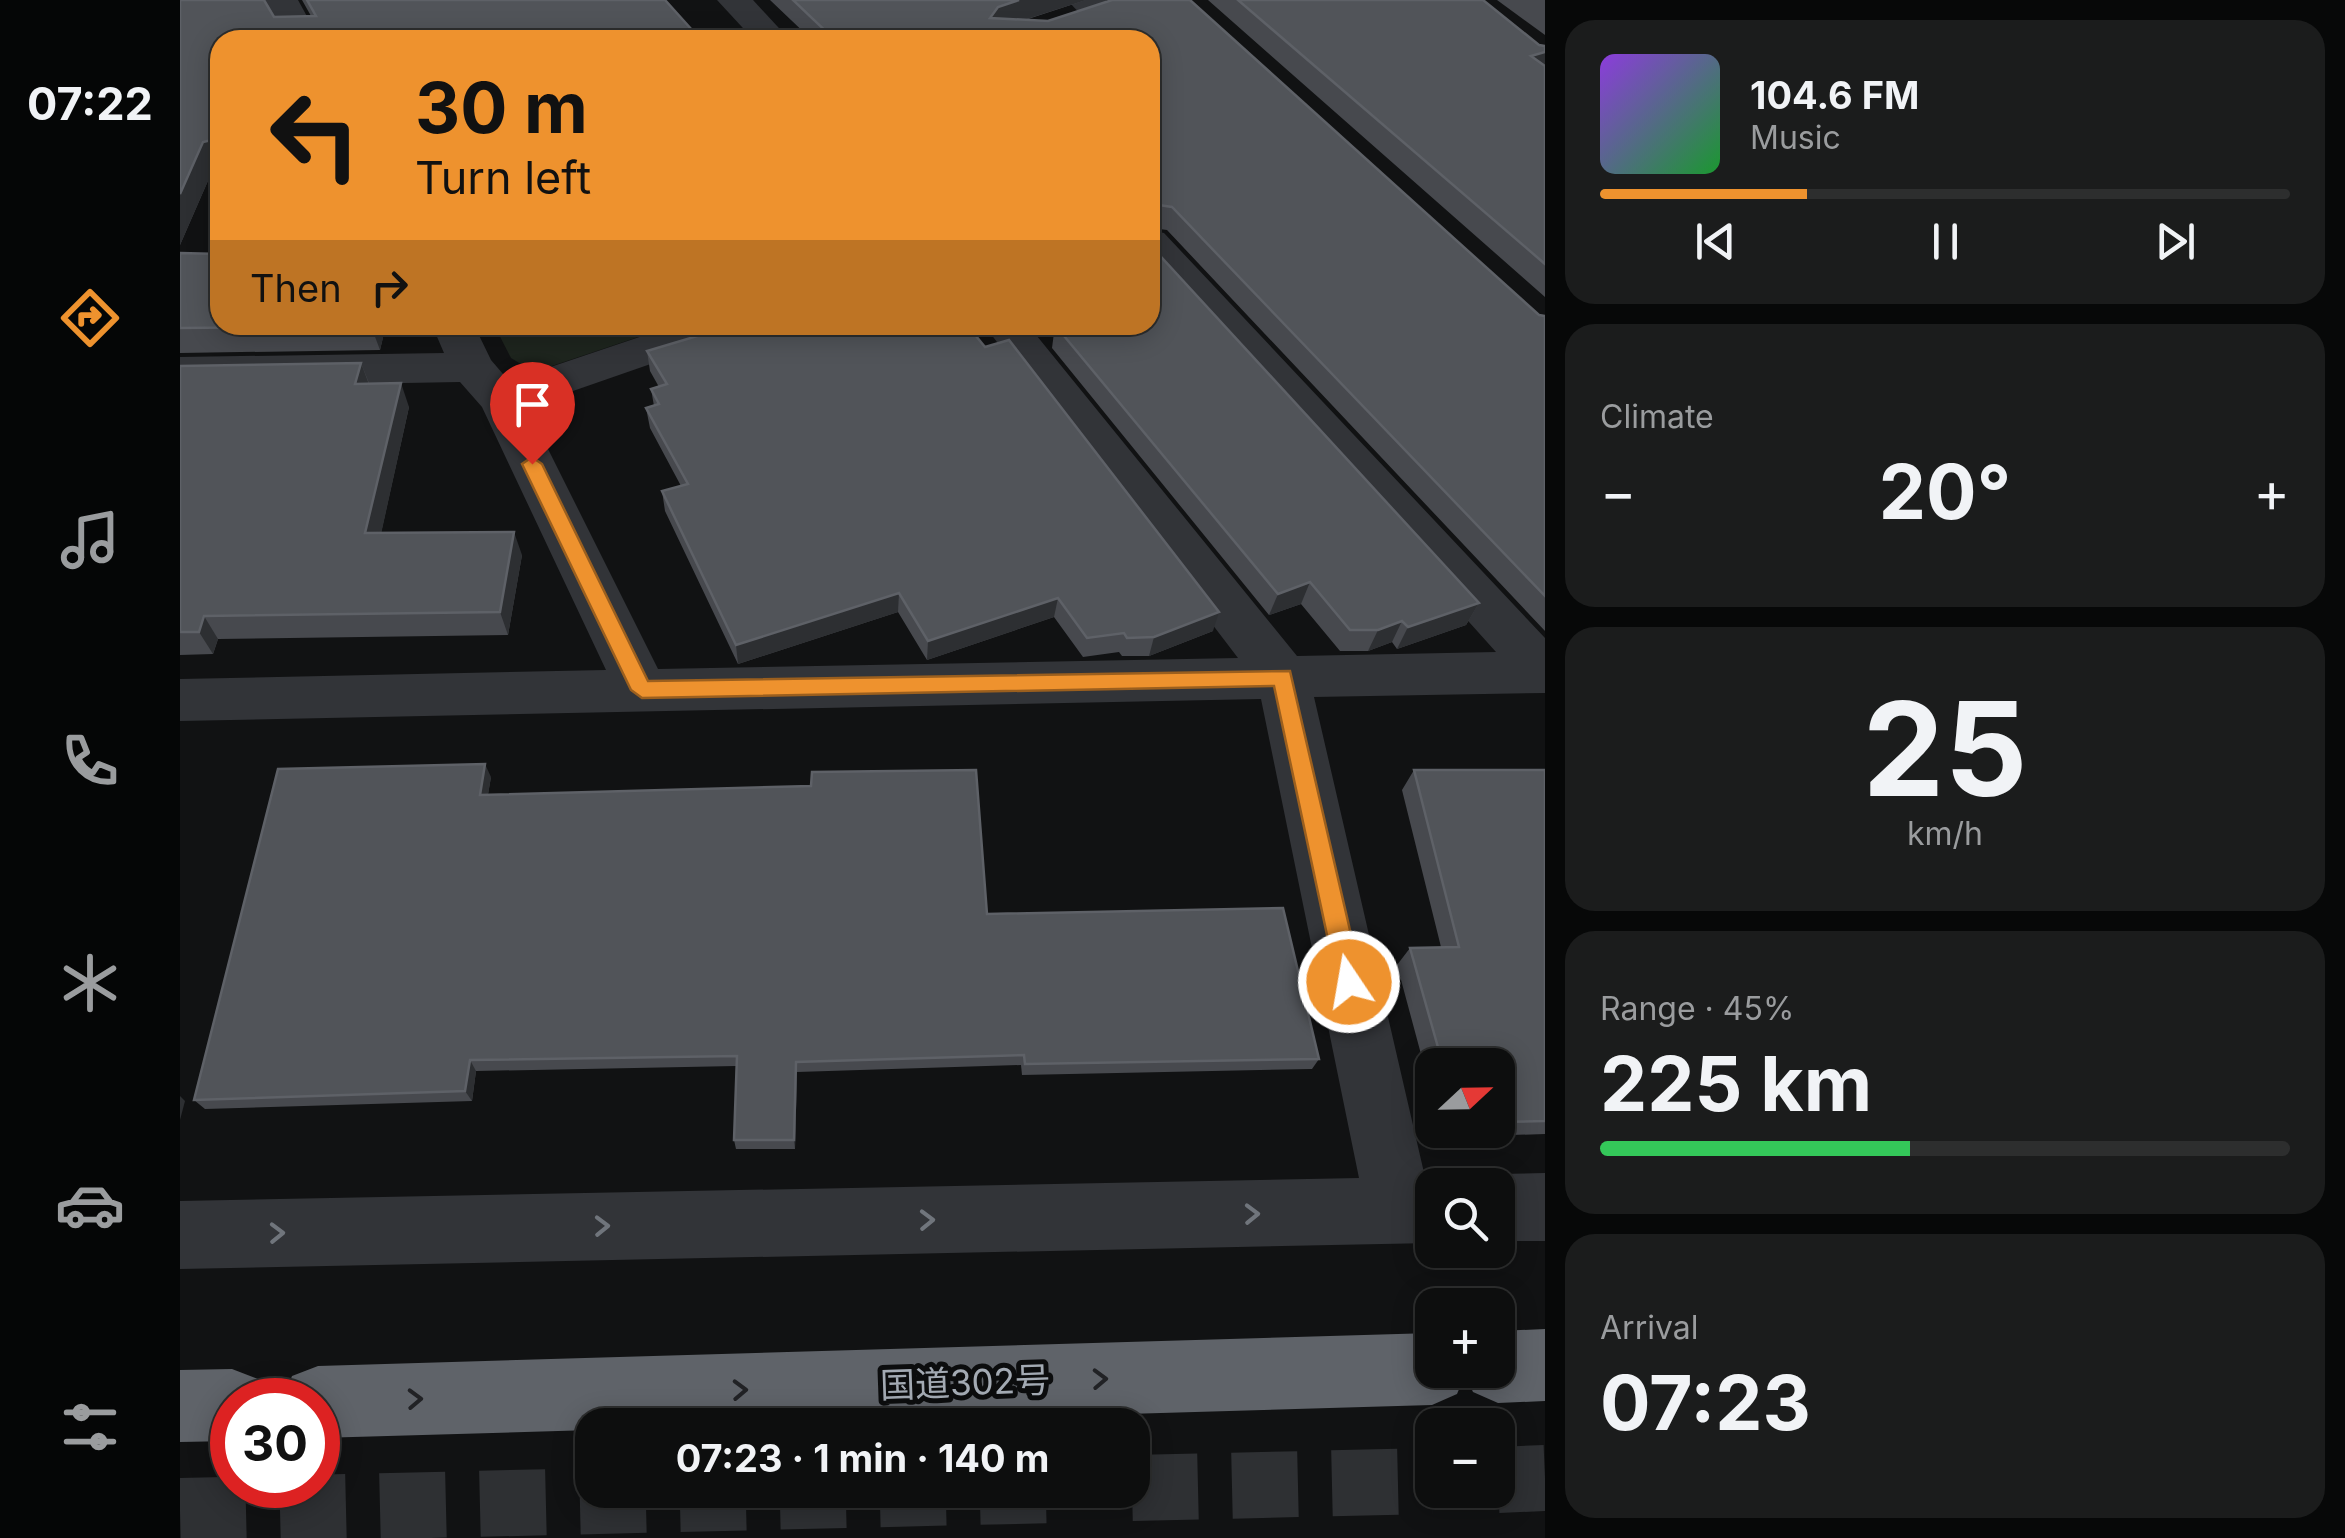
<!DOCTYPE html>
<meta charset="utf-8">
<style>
:root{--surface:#0d0e0e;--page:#1b1c1c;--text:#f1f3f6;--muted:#9a9c9e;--line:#2d2e2e;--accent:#ee922e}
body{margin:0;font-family:Inter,"Noto Sans JP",sans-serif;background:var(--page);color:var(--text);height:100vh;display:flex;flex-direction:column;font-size:38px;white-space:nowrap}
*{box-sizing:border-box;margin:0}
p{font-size:32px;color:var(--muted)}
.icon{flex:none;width:55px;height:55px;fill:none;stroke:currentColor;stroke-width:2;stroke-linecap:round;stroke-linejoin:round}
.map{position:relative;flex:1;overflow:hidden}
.sheet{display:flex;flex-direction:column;gap:20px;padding:20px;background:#070808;width:800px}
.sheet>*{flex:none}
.banner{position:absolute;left:30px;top:30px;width:950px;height:305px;border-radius:30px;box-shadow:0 5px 25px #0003,0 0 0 2px var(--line);background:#ee922e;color:#111;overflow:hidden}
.needle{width:65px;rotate:68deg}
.buttons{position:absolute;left:1235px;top:1048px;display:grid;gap:20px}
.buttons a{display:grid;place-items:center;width:100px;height:100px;border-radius:20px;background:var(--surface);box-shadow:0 5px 25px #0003,0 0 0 2px var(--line);font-size:50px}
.speed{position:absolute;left:30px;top:1378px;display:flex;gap:20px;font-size:50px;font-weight:700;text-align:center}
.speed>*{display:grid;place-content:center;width:130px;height:130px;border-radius:50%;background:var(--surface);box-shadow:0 5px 25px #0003,0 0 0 2px var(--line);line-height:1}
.speed .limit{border:15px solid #d22;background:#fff;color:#111}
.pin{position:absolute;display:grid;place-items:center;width:85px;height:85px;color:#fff;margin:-102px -42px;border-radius:50% 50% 50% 0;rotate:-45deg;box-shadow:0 0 10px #0007}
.pin .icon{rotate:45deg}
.me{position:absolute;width:110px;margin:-55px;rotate:348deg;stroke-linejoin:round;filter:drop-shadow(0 0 8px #0008)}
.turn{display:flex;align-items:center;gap:35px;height:210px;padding:0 40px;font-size:45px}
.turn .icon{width:130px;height:130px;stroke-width:2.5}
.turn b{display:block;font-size:70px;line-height:85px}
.then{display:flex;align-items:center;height:95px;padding:0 40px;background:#0003;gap:20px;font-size:38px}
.big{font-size:75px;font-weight:700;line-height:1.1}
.sheet .widget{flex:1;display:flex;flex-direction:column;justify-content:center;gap:15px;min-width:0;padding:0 35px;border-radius:30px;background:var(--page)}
.sheet .dial{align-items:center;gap:0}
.dial b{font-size:130px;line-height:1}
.song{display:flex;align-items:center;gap:30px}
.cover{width:120px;height:120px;border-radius:15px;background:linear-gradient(135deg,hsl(270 70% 55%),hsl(130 70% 35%))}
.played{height:10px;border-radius:5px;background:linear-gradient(90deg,var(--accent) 30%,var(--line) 30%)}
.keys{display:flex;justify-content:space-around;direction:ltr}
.heat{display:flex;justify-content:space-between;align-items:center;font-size:55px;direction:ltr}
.charge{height:15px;border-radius:8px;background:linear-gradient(90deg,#34c759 45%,var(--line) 0)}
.trip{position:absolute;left:395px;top:1408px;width:575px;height:100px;border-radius:30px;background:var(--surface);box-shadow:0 5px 25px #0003,0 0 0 2px var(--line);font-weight:700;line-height:100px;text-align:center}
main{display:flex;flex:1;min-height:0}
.menu{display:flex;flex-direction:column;width:180px;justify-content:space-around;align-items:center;background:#050606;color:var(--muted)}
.menu .icon{width:70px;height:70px}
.menu .on{color:var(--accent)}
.menu b{font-size:45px;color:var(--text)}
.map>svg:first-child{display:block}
.green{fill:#1e251e}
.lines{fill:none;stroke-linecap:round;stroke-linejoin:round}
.highway-tunnel{stroke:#2e3033;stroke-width:66;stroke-dasharray:66 34;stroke-linecap:butt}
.minor{fill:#323438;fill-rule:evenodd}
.highway{fill:#5f6369;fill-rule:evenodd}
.wall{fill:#47494e}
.shaded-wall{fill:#2d2f32}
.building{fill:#515459;stroke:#5e6167;stroke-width:2.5}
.oneway{stroke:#70757c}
.oneway2{stroke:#212225}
.route{fill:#ee922e;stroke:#9b5f1e;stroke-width:2.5}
.labels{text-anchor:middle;stroke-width:10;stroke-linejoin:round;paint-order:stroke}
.near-street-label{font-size:35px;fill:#a3aab3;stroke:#0c0d0e}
</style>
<main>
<nav class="menu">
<b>07:22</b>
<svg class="icon on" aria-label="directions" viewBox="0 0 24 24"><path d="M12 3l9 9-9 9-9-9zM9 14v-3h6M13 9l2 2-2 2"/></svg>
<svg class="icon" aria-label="music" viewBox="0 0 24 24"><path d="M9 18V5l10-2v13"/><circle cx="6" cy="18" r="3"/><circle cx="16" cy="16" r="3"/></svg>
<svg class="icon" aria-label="phone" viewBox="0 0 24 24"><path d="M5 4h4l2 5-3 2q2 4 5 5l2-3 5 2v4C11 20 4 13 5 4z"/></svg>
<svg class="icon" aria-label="climate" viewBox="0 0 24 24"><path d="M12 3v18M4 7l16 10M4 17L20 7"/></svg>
<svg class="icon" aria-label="car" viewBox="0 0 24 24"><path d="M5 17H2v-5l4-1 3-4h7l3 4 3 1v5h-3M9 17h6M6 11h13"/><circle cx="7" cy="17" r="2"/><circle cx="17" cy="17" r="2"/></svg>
<svg class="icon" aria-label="filters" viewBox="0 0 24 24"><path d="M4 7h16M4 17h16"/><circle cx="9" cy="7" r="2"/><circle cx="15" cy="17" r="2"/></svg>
</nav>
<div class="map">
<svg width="1365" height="1538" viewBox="0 0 1365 1538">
<rect width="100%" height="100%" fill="#111213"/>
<path class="green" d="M314,325H494L354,372L331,358Z"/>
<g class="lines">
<g class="highway-tunnel">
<path d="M1318,1480L1365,1478"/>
<path d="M952,1488L1252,1481"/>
<path d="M0,1511L875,1490"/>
</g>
<g class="minor">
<path d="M84,0H118L140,40H106Z"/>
<path d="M537,0H573L610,40H574Z"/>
<path d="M888,0H926L935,10L930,17C912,22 899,16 888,0Z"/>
<path d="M970,230L984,233L1365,638V693L1134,697L1245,1177L1273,1185H1252V1243L0,1269V1201L1179,1178L1081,699L0,721V679L426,670L302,407L280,382L0,387V357L264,353L252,325H294L311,360L329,381L495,325H560L554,335L347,407L478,669L1058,658L804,325H848L1117,656L1316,652L970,267Z"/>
<path d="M1365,1173V1241H1318V1185L1294,1184L1318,1174Z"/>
</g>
<g class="highway">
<path d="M1365,1329V1401L1318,1403L1293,1392L1285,1375L1277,1394L1252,1405L578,1425H412V1430L138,1438V1400H103L112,1376L138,1366L1252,1333V1370H1318V1331Z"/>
<path d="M52,1369L78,1379L86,1400H52V1441L0,1442V1370Z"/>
</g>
</g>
<g class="wall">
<path d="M0,0H84L94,17L131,16L122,0H485L521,40H40V165L34,167L0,245Z"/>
<path d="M590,0H906L845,20L868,21L932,0H1010L1359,315L1365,316V631L987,230L972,228V247L1299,603L1286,625L1217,649L1212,642L1188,651H1160L1121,604L1089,615L872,348L875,325H970V40H632Z"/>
<path d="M1028,0H1303L1359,45L1365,46V297Z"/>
<path d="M1317,0H1365V35Z"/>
<path d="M0,253L40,325H206L200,350L0,353Z"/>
<path d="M467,351L1033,631L969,656H942L939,652L903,657L874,617L747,660L718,612L558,664L485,511L482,491L501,486L470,428L466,408L474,406L471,389L479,387L470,371Z"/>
<path d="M181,363L189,383L229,407L201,533L342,555L328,635L38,639L33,654L0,655V366Z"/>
<path d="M1234,770H1365V1134L1272,1137L1270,1130H1318V1065H1252V1095L1217,965L1230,948L1261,947L1222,790Z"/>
<path d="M311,777L308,794L807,914L1139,1059L1132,1069L842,1075L841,1065L617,1072L615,1149H556L554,1140L556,1066L296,1071L292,1101L25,1109L14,1100Z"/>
</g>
<g class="shaded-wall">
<path d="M839,0H906L816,29L810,18L818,7Z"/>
<path d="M1365,52V72L1351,56Z"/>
<path d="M40,138V165L34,167L0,245V194L23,142Z"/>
<path d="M206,325L200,350L191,326Z"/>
<path d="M181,363L190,387L175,384Z"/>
<path d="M221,383L229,407L196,557L185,533Z"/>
<path d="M334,532L342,555L328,635L320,612Z"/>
<path d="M1130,582L1121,604L1089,615L1098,594Z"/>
<path d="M719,593L718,612L558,664L556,645Z"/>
<path d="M878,598L874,617L747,660L748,641Z"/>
<path d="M1299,603L1286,625L1217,649L1228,627Z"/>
<path d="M1039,612L1033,631L969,656L974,637Z"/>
<path d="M24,616L38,639L33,654L19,632Z"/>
<path d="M1222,621L1212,642L1188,651L1198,630Z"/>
<path d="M305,764L311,777L306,807L300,795Z"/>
<path d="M290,1060L296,1071L292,1101L285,1091Z"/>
<path d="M616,1062L617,1072L615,1149L614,1140Z"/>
<path d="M0,1096L5,1101L0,1120Z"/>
</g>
<g class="building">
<path d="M0,0H84L94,17L136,16L127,0H485L521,40H40V138L23,142L0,194Z"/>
<path d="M613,0H839L818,7L810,18L868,21L932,0H1010L1359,315L1365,316V596L992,207L972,204V247L1299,603L1228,627L1222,621L1198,630H1170L1130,582L1098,594L875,325H970V40H655Z"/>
<path d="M1058,0H1303L1359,45L1365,46V52L1351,56L1365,66V264Z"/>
<path d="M0,253L40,254V325L191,326L0,328Z"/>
<path d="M554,325H787L805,347L829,340L1039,612L974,637L947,638L944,633L907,638L878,598L748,641L719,593L556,645L482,491L508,484L466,408L479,404L471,389L487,384L467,351Z"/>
<path d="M181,363L175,384L221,383L185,533L334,532L320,612L24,616L19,632H0V366Z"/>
<path d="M305,764L300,795L631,786L632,772L796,770L807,914L1103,908L1139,1059L845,1064L844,1055L616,1062L614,1140H554L557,1056L290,1060L285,1091L14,1100L98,769Z"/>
<path d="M1234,770H1365V1121L1318,1122V1065H1263L1230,948L1279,947Z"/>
</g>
<defs><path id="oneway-chevron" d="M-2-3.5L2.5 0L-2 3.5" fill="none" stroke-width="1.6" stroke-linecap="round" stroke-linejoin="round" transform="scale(2.5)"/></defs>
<g class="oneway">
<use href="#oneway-chevron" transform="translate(1072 1214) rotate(-1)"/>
<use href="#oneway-chevron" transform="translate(747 1220) rotate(-1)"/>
<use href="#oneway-chevron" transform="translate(422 1226) rotate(-1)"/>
<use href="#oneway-chevron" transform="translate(97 1233) rotate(-1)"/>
</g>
<g class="oneway2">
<use href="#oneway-chevron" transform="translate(920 1379) rotate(-2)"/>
<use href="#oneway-chevron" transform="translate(560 1390) rotate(-2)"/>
<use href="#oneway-chevron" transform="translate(235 1399) rotate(-2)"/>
</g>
<path class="route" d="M352,457L362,464L468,681L1110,671L1182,982L1178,990H1160L1157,982L1094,686L462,698L451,690L342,464Z"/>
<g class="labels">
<g class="near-street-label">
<text transform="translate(785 1383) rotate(-2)" y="12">国道302号</text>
</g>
</g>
</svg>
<div class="buttons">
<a><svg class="needle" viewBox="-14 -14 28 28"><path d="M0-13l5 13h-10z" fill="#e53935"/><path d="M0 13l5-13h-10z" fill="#9a9c9e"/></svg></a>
<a><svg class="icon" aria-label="search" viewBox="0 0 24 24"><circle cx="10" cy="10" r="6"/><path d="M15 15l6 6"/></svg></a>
<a>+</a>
<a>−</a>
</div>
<div class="speed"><div class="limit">30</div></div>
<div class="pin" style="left:352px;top:464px;background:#d93025"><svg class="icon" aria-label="arrive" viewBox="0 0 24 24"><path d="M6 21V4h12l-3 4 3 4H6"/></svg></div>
<svg class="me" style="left:1169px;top:982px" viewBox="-20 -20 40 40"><circle r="17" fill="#ee922e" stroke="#fff" stroke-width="3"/><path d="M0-11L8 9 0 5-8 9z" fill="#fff"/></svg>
<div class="trip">07:23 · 1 min · 140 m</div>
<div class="banner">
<div class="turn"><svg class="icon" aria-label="left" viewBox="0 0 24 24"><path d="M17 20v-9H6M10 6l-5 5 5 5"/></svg><div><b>30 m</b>Turn left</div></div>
<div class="then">Then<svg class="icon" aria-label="right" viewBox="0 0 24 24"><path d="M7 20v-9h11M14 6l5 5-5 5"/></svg></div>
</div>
</div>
<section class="sheet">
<div class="widget">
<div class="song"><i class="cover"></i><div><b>104.6 FM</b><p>Music</p></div></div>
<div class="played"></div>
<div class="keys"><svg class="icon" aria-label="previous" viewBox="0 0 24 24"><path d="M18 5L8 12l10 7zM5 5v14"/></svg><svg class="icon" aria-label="pause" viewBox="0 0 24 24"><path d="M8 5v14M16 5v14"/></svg><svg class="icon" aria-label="next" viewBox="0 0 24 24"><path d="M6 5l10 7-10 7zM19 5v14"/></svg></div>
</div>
<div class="widget"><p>Climate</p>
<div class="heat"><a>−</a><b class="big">20°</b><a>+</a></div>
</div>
<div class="widget dial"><b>25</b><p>km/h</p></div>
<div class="widget"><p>Range · 45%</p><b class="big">225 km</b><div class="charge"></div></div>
<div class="widget"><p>Arrival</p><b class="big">07:23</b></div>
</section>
</main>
